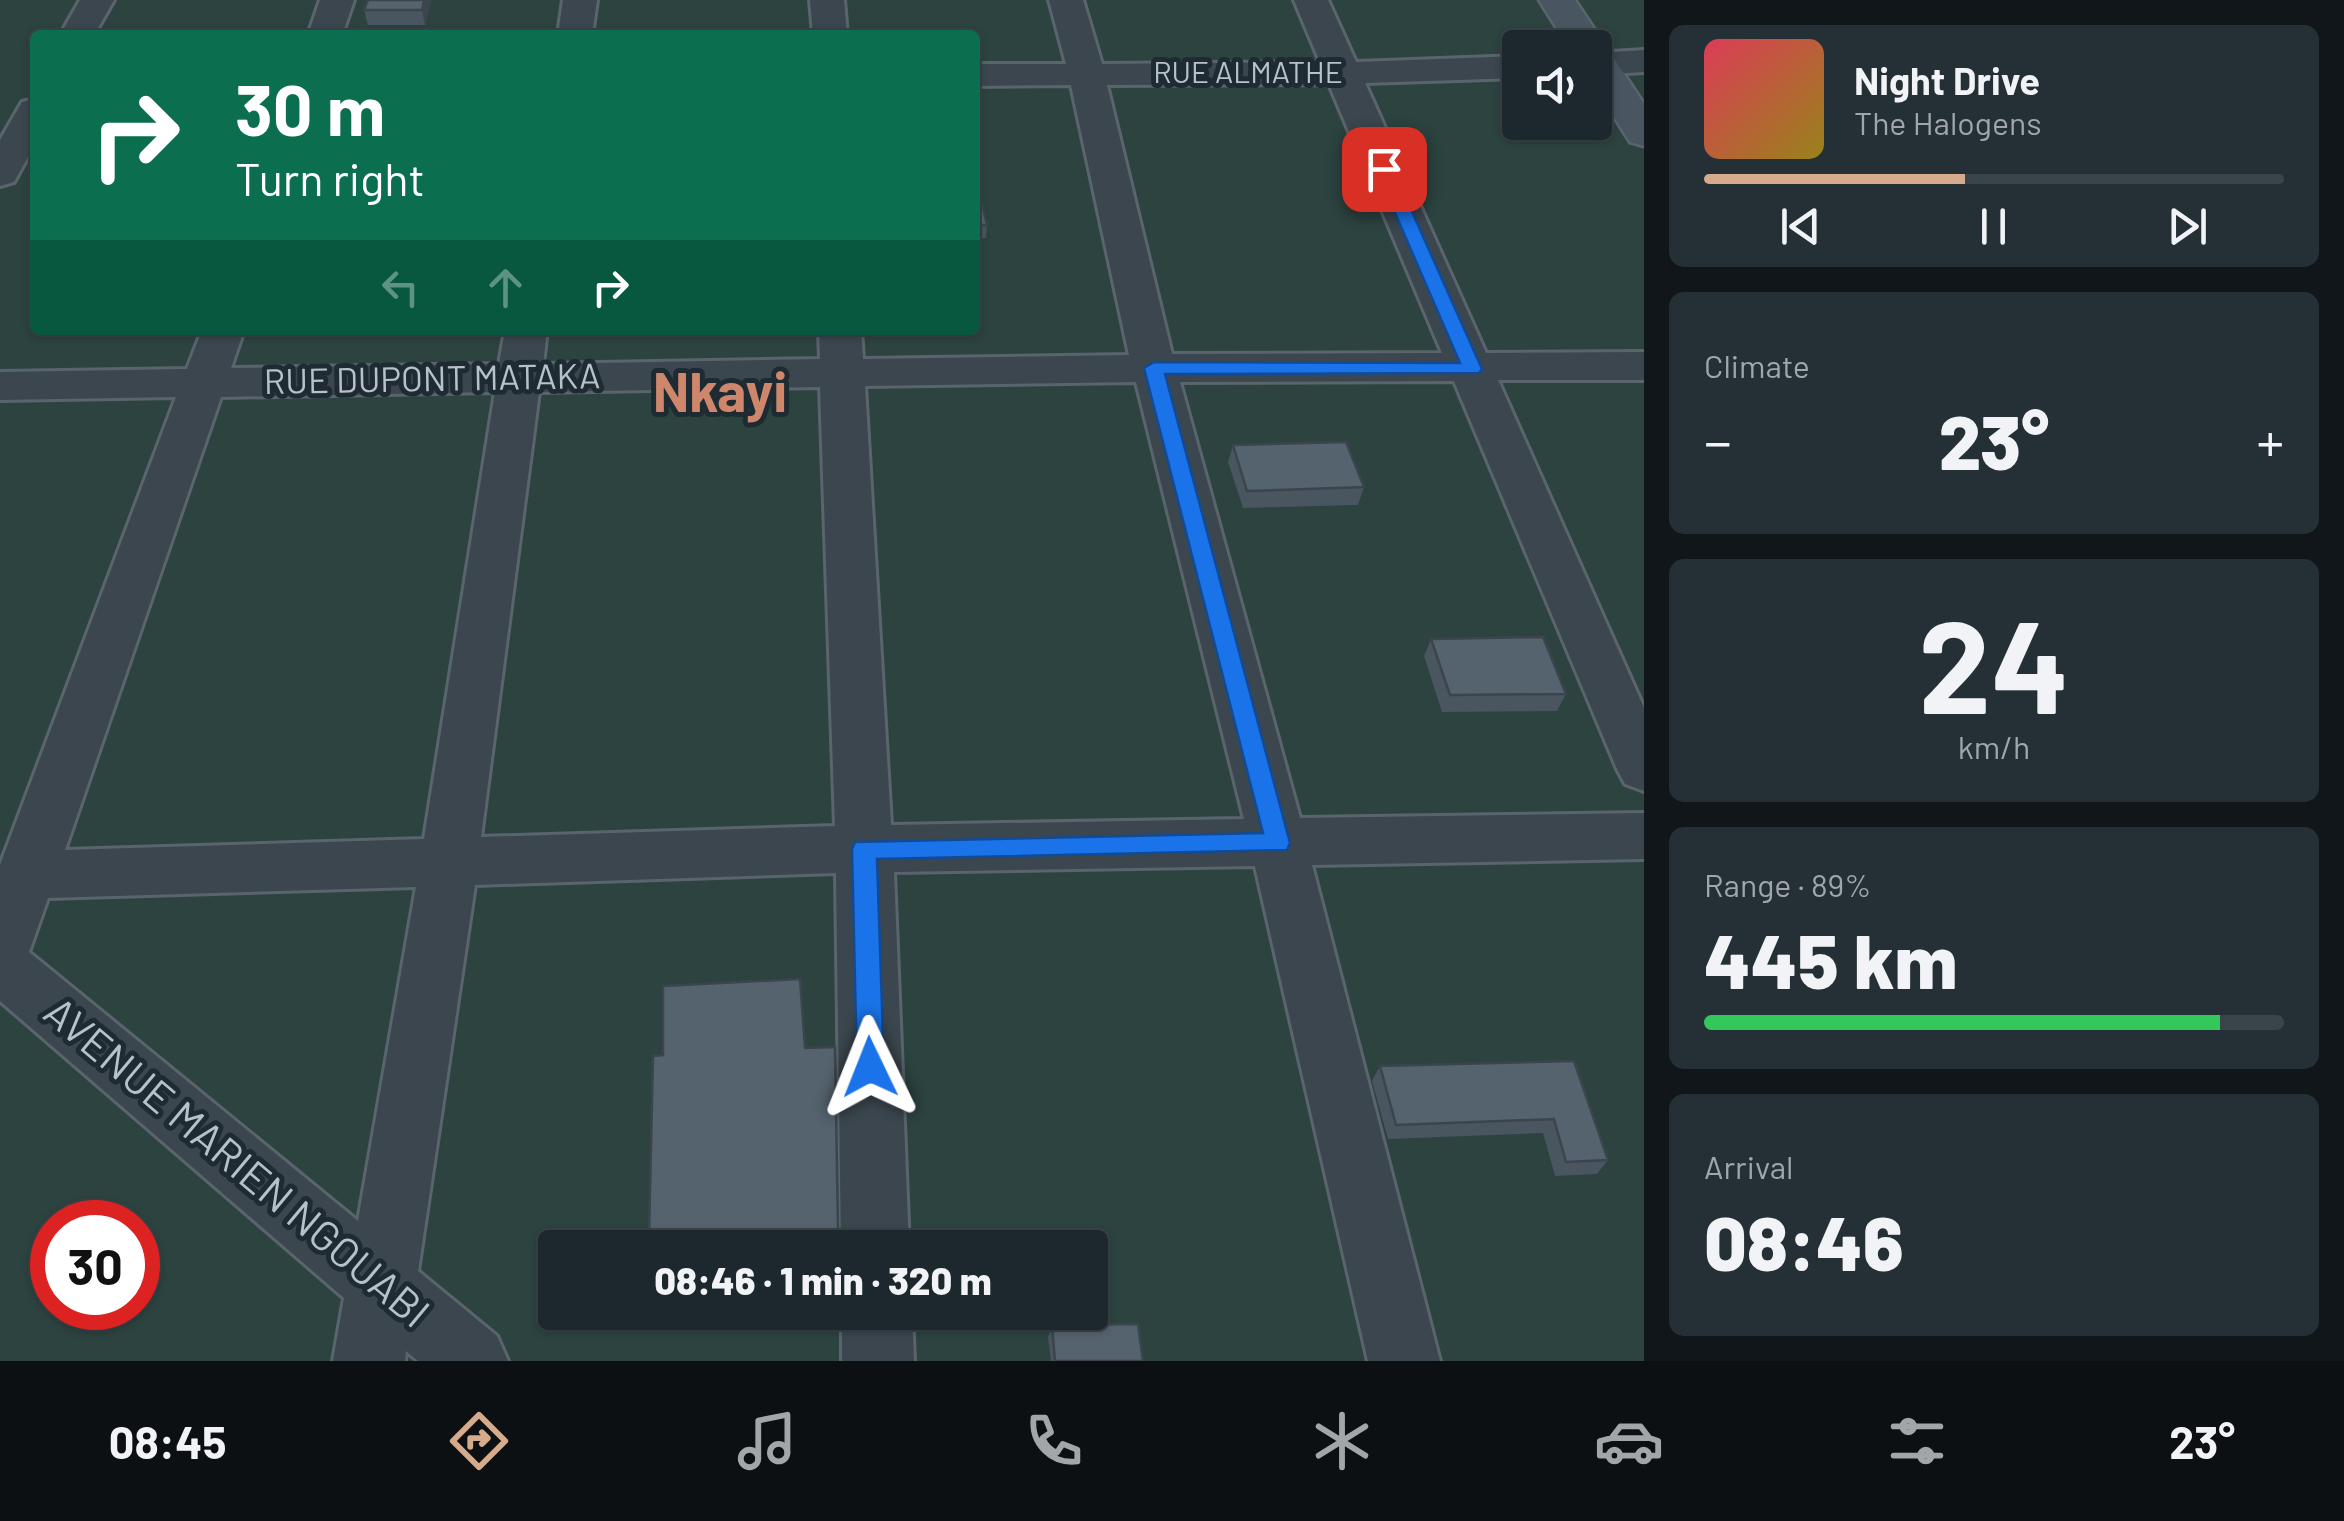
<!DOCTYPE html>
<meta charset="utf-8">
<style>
:root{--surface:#1d282e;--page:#253036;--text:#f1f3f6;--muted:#a0a6aa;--line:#3b444a;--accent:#d6ab8b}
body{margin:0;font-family:Barlow,sans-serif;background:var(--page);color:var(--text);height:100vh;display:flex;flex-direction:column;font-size:38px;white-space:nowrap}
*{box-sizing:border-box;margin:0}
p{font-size:32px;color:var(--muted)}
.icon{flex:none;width:55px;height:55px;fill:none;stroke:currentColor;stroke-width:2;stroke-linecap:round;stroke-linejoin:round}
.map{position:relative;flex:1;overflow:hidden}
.sheet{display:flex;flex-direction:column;gap:25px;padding:25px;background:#101619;width:700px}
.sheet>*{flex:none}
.hud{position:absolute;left:30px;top:30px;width:950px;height:305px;border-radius:10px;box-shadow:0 2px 8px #0004,0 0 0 2px var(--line);background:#0b6e4f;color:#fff;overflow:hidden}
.fabs{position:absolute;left:1502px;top:30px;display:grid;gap:20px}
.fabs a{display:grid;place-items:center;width:110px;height:110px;border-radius:10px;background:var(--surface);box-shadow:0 2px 8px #0004,0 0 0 2px var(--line);font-size:50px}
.speed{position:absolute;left:30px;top:1200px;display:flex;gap:20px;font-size:50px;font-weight:700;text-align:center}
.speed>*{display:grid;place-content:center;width:130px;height:130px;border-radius:50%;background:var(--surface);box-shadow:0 2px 8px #0004,0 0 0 2px var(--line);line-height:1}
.speed .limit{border:15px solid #d22;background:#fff;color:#111}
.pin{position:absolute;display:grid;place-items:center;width:85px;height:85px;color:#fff;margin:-42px;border-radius:20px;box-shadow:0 5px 15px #0006}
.me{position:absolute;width:110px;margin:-55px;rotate:358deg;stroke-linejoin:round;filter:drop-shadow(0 0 8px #0008)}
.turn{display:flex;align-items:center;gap:35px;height:210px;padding:0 40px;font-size:45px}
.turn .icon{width:130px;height:130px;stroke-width:2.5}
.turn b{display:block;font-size:70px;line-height:85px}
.lanes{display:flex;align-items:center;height:95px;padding:0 40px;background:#0003;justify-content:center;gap:50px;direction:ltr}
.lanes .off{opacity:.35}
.big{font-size:75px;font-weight:800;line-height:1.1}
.sheet .tile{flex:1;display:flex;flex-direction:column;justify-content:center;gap:15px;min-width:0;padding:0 35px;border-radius:15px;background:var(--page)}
.sheet .dial{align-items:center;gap:0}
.dial b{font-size:130px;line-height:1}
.song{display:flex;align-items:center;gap:30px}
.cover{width:120px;height:120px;border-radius:15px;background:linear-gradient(135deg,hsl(350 70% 55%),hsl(50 70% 35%))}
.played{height:10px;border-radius:5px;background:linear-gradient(90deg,var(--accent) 45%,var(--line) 45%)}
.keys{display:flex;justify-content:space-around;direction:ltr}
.heat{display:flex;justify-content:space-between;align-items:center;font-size:55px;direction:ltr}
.charge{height:15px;border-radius:8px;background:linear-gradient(90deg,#34c759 89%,var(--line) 0)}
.trip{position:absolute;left:538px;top:1230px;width:570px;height:100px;border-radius:10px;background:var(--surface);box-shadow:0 2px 8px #0004,0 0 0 2px var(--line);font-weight:800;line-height:100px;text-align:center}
.tabs{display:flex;height:160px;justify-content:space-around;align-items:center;background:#0c1012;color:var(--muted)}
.tabs .icon{width:70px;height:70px}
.tabs .selected{color:var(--accent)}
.tabs b{font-size:45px;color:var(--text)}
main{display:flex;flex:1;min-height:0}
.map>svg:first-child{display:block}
.green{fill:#2c4340;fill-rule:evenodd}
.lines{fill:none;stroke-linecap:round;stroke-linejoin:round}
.street-casing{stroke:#59646c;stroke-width:6}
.secondary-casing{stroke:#59646c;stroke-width:5}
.street{fill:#3b464e;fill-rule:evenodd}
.secondary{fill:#495661;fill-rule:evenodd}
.wall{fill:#49555f}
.shaded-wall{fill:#3c454d}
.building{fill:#55636e;stroke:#3c454d;stroke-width:2.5}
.route{fill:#1a73e8;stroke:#114b97;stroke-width:2.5}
.labels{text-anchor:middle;stroke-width:10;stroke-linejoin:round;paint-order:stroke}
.far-street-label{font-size:30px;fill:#b7c1c9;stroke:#1f2b33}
.street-label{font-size:35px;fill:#b7c1c9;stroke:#1f2b33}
.near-street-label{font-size:42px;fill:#b7c1c9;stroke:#1f2b33}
.town-label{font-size:55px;font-weight:bold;fill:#cf876c;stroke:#1f2b33}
</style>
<main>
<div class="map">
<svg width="1644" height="1361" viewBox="0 0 1644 1361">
<rect width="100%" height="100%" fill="#27353e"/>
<path class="green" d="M0,0H1644V1361H0ZM35,35H975V330H35ZM1520,48H1595V122H1520ZM52,1222H138V1308H52ZM555,1248H1090V1312H555Z"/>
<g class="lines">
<defs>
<g id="street">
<path d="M80,0H114L94,35H60Z"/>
<path d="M320,0H354L342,35H308Z"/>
<path d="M563,0H597L592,35H558Z"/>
<path d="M810,0H844L847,35H813Z"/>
<path d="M1049,0H1083L1102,64L1320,62L1294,0H1328L1356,62L1520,56V78L1365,83L1486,353L1644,352V380H1498L1644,708V791L1625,784L1617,769L1454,381L1180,382L1300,818L1644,813V859L1312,865L1440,1361H1368L1255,866L894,872L909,1248H841L836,873L475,885L418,1271L497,1336L508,1361H418L406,1351L405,1361H333L344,1298L0,1001V865L176,397L0,400V372L187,369L202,330H244L231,368L499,364L505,330H547L543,364L820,359L819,330H861L863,359L1129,355L1071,85L975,86V64H1066ZM1329,84L1442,353L1172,354L1107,85ZM1136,382L1244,819L891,825L865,386ZM820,387L835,826L481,837L539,392ZM495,392L424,839L65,850L221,397ZM416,887L358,1221L29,952L48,898Z"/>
<path d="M1644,50V72L1595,75V53Z"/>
<path d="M35,99V144L14,182L0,186V140L22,102Z"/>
<path d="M842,1312H912L914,1361H842Z"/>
</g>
<path id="secondary" d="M1539,0H1575L1644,104V146L1630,142L1595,87V48H1569Z"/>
</defs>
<use href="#street" class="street-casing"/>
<use href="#secondary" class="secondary-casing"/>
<use href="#street" class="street"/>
<use href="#secondary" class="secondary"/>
</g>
<g class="wall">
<path d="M368,0H431L425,25H368L364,10Z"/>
<path d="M975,173L987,225L986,238L975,239Z"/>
<path d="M1233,445L1364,487L1358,505L1243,508L1228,462Z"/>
<path d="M1431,639L1566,694L1557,711L1442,712L1424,656Z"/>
<path d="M805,1048L838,1230L841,1233H867L866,1248H651L649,1238Z"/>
<path d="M1574,1061L1608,1160L1597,1174L1555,1176L1543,1133L1388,1139L1372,1081L1380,1066Z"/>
<path d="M1052,1325L1143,1361H1051L1048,1337Z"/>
</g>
<path class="shaded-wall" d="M424,0H431L425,25L422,10Z"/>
<g class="building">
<path d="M368,0H424L422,10H364Z"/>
<path d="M975,173L987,225H975Z"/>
<path d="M1346,442L1364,487L1247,491L1233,445Z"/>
<path d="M1543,637L1566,694L1450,695L1431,639Z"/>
<path d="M800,979L805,1048L835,1047L838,1230L841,1233H867L866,1242L649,1238L653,1056L663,1055V986Z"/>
<path d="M1574,1061L1608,1160L1566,1162L1554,1119L1396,1125L1380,1066Z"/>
<path d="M1138,1324L1143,1361H1055L1052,1325Z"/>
</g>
<path class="route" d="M1384,164L1393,169L1482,369L1479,373L1165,374L1290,843L1287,850L877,859L884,1067L880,1076L870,1079L861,1076L857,1067L852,849L855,842L1263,833L1144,368L1154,362L1460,363L1376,169Z"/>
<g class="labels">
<g class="far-street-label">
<text x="1248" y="83">RUE ALMATHE</text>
</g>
<g class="street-label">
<text transform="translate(432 379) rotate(-1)" y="12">RUE DUPONT MATAKA</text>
</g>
<g class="near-street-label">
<text transform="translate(237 1162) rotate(40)" y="15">AVENUE MARIEN NGOUABI</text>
</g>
<g class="town-label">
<text x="720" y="412">Nkayi</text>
</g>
</g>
</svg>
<div class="fabs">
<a><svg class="icon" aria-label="sound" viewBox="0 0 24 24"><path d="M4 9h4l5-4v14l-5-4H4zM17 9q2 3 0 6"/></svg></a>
</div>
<div class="speed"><div class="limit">30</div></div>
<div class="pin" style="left:1384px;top:169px;background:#d93025"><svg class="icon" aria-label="arrive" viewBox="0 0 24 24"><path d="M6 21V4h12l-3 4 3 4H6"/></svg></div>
<svg class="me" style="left:870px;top:1067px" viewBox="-20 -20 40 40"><path d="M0-17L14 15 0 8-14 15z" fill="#1a73e8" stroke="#fff" stroke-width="4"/></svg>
<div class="trip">08:46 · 1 min · 320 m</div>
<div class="hud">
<div class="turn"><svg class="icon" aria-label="right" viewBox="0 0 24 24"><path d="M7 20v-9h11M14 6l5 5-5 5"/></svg><div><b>30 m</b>Turn right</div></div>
<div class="lanes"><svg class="icon off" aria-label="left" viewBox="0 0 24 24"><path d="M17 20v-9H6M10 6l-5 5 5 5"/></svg><svg class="icon off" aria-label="ahead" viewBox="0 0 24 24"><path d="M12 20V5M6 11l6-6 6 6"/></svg><svg class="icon" aria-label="right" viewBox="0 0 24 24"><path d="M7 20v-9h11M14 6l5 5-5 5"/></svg></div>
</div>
</div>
<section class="sheet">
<div class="tile">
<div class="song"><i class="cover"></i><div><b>Night Drive</b><p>The Halogens</p></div></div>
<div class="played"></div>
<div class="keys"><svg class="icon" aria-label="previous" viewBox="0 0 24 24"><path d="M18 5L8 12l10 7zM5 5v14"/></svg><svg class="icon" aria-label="pause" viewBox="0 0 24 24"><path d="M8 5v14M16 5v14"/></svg><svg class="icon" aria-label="next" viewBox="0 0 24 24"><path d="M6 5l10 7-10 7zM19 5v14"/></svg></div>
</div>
<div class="tile"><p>Climate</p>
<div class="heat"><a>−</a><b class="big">23°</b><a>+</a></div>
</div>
<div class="tile dial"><b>24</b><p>km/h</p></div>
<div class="tile"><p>Range · 89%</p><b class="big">445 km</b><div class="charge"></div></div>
<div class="tile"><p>Arrival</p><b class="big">08:46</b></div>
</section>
</main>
<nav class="tabs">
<b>08:45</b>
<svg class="icon selected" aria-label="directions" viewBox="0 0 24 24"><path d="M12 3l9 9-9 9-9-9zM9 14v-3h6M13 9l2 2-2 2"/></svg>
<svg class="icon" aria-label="music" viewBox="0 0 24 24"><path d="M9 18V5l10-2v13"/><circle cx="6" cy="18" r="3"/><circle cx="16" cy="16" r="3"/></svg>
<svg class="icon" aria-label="phone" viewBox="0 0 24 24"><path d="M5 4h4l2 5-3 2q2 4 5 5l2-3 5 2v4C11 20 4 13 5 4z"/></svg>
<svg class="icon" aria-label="climate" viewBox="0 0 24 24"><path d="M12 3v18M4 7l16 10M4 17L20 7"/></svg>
<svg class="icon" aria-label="car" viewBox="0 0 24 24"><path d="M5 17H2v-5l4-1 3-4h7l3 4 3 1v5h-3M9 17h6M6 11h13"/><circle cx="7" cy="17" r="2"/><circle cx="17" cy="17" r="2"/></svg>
<svg class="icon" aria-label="filters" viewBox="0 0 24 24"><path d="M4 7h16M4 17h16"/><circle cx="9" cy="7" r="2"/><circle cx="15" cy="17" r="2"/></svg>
<b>23°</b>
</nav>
